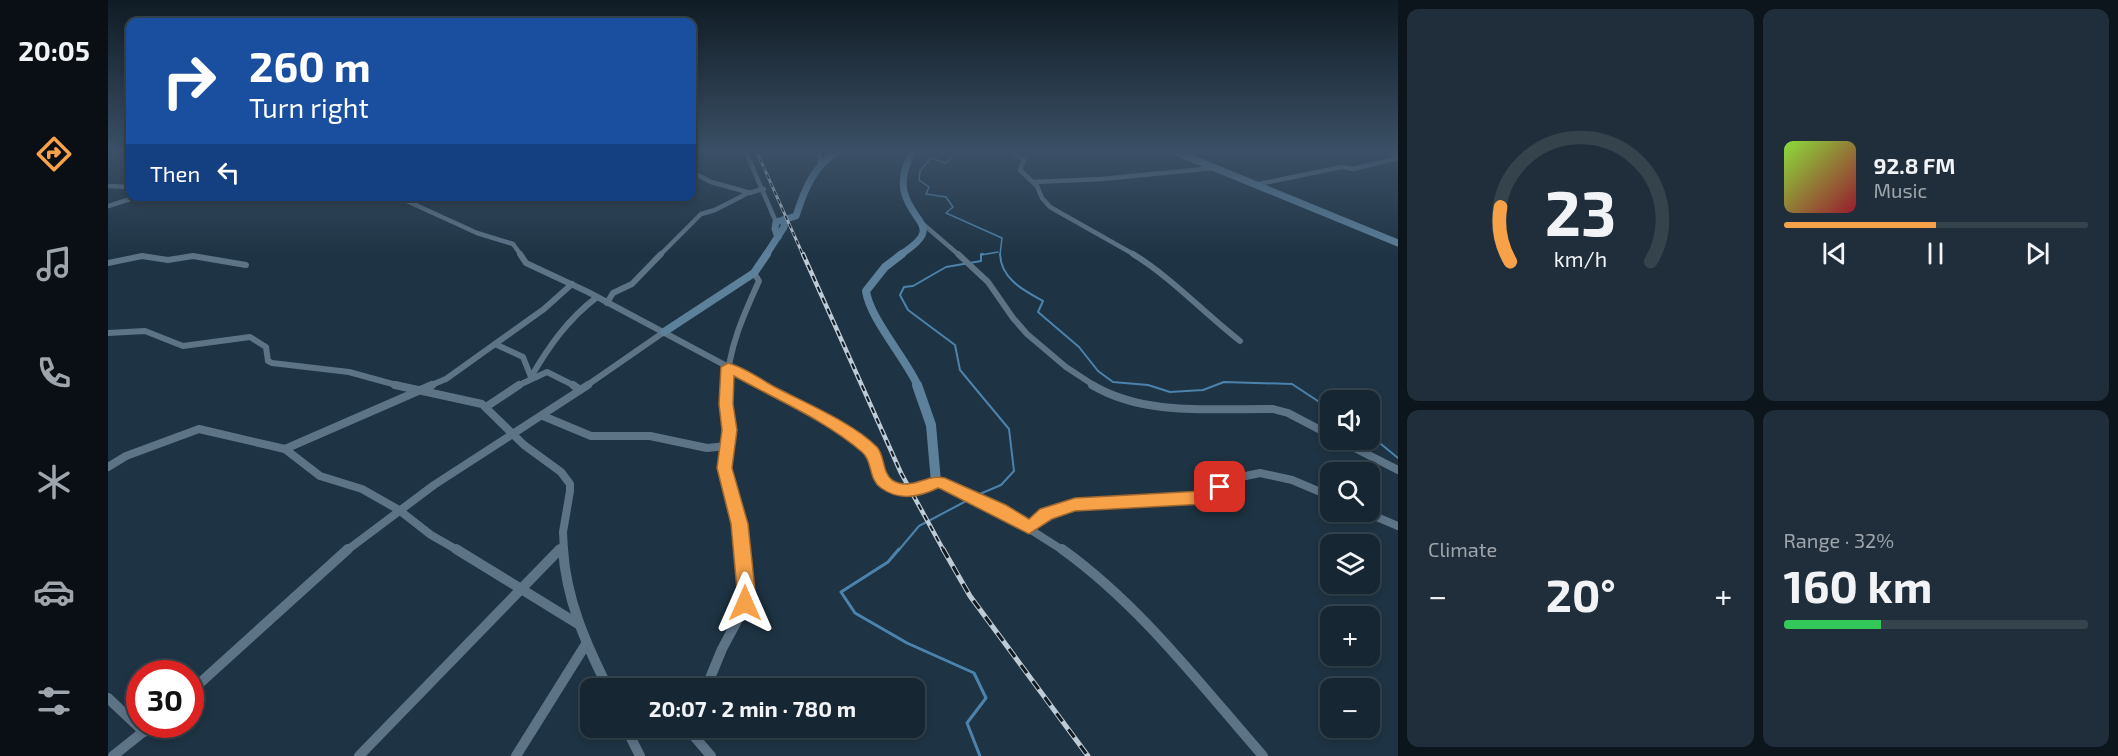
<!DOCTYPE html>
<meta charset="utf-8">
<style>
:root{--surface:#162632;--page:#1f2e3a;--text:#f1f3f6;--muted:#9ea5ac;--line:#35434d;--accent:#f7a149}
body{margin:0;font-family:"Exo 2",sans-serif;background:var(--page);color:var(--text);height:100vh;display:flex;flex-direction:column;font-size:22px;white-space:nowrap}
*{box-sizing:border-box;margin:0}
p{font-size:20px;color:var(--muted)}
.icon{flex:none;width:33px;height:33px;fill:none;stroke:currentColor;stroke-width:2;stroke-linecap:round;stroke-linejoin:round}
.map{position:relative;flex:1;overflow:hidden}
.panel{display:flex;flex-direction:column;gap:9px;padding:9px;background:#0c151c;width:720px}
.panel>*{flex:none}
.banner{position:absolute;left:18px;top:18px;width:570px;height:183px;border-radius:12px;box-shadow:0 3px 9px #0003,0 0 0 2px var(--line);background:#1a4fa0;color:#fff;overflow:hidden}
.controls{position:absolute;left:1212px;top:390px;display:grid;gap:12px}
.controls a{display:grid;place-items:center;width:60px;height:60px;border-radius:12px;background:var(--surface);box-shadow:0 3px 9px #0003,0 0 0 2px var(--line);font-size:30px}
.speed{position:absolute;left:18px;top:660px;display:flex;gap:12px;font-size:30px;font-weight:700;text-align:center}
.speed>*{display:grid;place-content:center;width:78px;height:78px;border-radius:50%;background:var(--surface);box-shadow:0 3px 9px #0003,0 0 0 2px var(--line);line-height:1}
.speed .limit{border:9px solid #d22;background:#fff;color:#111}
.pin{position:absolute;display:grid;place-items:center;width:51px;height:51px;color:#fff;margin:-26px;border-radius:12px;box-shadow:0 3px 9px #0006}
.me{position:absolute;width:66px;margin:-33px;rotate:0deg;stroke-linejoin:round;filter:drop-shadow(0 0 4px #0008)}
.turn{display:flex;align-items:center;gap:21px;height:126px;padding:0 24px;font-size:27px}
.turn .icon{width:78px;height:78px;stroke-width:2.5}
.turn b{display:block;font-size:42px;line-height:51px}
.then{display:flex;align-items:center;height:57px;padding:0 24px;background:#0003;gap:12px;font-size:22px}
.big{font-size:45px;font-weight:700;line-height:1.1}
.panel .widget{flex:1;display:flex;flex-direction:column;justify-content:center;gap:9px;min-width:0;padding:0 21px;border-radius:12px;background:var(--page)}
.panel .dial{align-items:center;gap:0}
.dial svg{height:156px;overflow:visible;fill:none;stroke:var(--line);stroke-width:7;stroke-linecap:round;text-anchor:middle}
.dial text{fill:var(--text);stroke:none}
.song{display:flex;align-items:center;gap:18px}
.cover{width:72px;height:72px;border-radius:9px;background:linear-gradient(135deg,hsl(90 70% 55%),hsl(350 70% 35%))}
.played{height:6px;border-radius:3px;background:linear-gradient(90deg,var(--accent) 50%,var(--line) 50%)}
.keys{display:flex;justify-content:space-around;direction:ltr}
.heat{display:flex;justify-content:space-between;align-items:center;font-size:33px;direction:ltr}
.charge{height:9px;border-radius:4px;background:linear-gradient(90deg,#34c759 32%,var(--line) 0)}
.panel .tiles{flex:1;display:grid;gap:9px;grid-template-columns:repeat(2,1fr)}
.trip{position:absolute;left:472px;top:678px;width:345px;height:60px;border-radius:12px;background:var(--surface);box-shadow:0 3px 9px #0003,0 0 0 2px var(--line);font-weight:700;line-height:60px;text-align:center}
main{display:flex;flex:1;min-height:0}
.tab-bar{display:flex;flex-direction:column;width:108px;justify-content:space-around;align-items:center;background:#090f14;color:var(--muted)}
.tab-bar .icon{width:42px;height:42px}
.tab-bar .current{color:var(--accent)}
.tab-bar b{font-size:27px;color:var(--text)}
.map>svg:first-child{display:block}
.lines{fill:none;stroke-linecap:round;stroke-linejoin:round}
.stream-far2{stroke:#4c83ad;stroke-width:1.5}
.stream-far1{stroke:#4c83ad;stroke-width:2}
.stream{stroke:#4c83ad;stroke-width:3}
.street-far3{stroke:#5d7487;stroke-width:4.5}
.street-far2{stroke:#5d7487;stroke-width:6}
.street-far1{stroke:#5d7487;stroke-width:8}
.street{stroke:#5d7487;stroke-width:10}
.secondary-far2{stroke:#5d809b;stroke-width:7}
.secondary-far1{stroke:#5d809b;stroke-width:8}
.secondary{stroke:#5d809b;stroke-width:10}
.rail-far2-casing{stroke:#bdcbd7;stroke-width:3}
.rail-far1-casing{stroke:#bdcbd7;stroke-width:4.5}
.rail-casing{stroke:#bdcbd7;stroke-width:5}
.rail-far2{stroke:#111a21;stroke-width:1.5;stroke-dasharray:4.5;stroke-linecap:butt}
.rail-far1{stroke:#111a21;stroke-width:2;stroke-dasharray:6;stroke-linecap:butt}
.rail{stroke:#111a21;stroke-width:3;stroke-dasharray:10;stroke-linecap:butt}
.route{fill:#f7a149;stroke:#a1692f;stroke-width:1.5}
</style>
<main>
<nav class="tab-bar">
<b>20:05</b>
<svg class="icon current" aria-label="directions" viewBox="0 0 24 24"><path d="M12 3l9 9-9 9-9-9zM9 14v-3h6M13 9l2 2-2 2"/></svg>
<svg class="icon" aria-label="music" viewBox="0 0 24 24"><path d="M9 18V5l10-2v13"/><circle cx="6" cy="18" r="3"/><circle cx="16" cy="16" r="3"/></svg>
<svg class="icon" aria-label="phone" viewBox="0 0 24 24"><path d="M5 4h4l2 5-3 2q2 4 5 5l2-3 5 2v4C11 20 4 13 5 4z"/></svg>
<svg class="icon" aria-label="climate" viewBox="0 0 24 24"><path d="M12 3v18M4 7l16 10M4 17L20 7"/></svg>
<svg class="icon" aria-label="car" viewBox="0 0 24 24"><path d="M5 17H2v-5l4-1 3-4h7l3 4 3 1v5h-3M9 17h6M6 11h13"/><circle cx="7" cy="17" r="2"/><circle cx="17" cy="17" r="2"/></svg>
<svg class="icon" aria-label="filters" viewBox="0 0 24 24"><path d="M4 7h16M4 17h16"/><circle cx="9" cy="7" r="2"/><circle cx="15" cy="17" r="2"/></svg>
</nav>
<div class="map">
<svg width="1290" height="756" viewBox="0 0 1290 756">
<rect width="100%" height="100%" fill="#1e3343"/>
<g class="lines">
<g class="stream-far2">
<path d="M829,150L843,157L838,163L823,158L812,171L811,180L821,187L818,194L838,197L845,207L838,213L894,238L892,255"/>
<path d="M873,255L890,252"/>
</g>
<g class="stream-far1">
<path d="M892,254C893,279 915,290 935,301L930,312L971,347L990,371L1005,382L1040,385L1062,392L1095,390L1116,382L1184,384L1222,409"/>
<path d="M1262,435L1290,458"/>
<path d="M867,496L893,485L906,471L901,429L852,370L847,345L800,310L792,295L796,287L805,286L838,267L873,261V254H875"/>
<path d="M790,551L811,526L862,499"/>
</g>
<path class="stream" d="M791,549L780,562L733,592L747,613L799,643L866,673L878,698L859,723L872,756"/>
<g class="street-far3">
<path d="M637,150L668,222"/>
<path d="M711,150L712,162"/>
<path d="M902,150L916,160L912,170L929,186L934,198L942,207L1027,255"/>
<path d="M1279,150L1290,155"/>
<path d="M584,172L603,182L643,193"/>
<path d="M926,182L994,179L1106,168"/>
<path d="M1146,185L1234,167L1245,169L1290,158"/>
<path d="M0,186L22,187"/>
<path d="M92,196L132,199L193,196"/>
<path d="M288,196L369,233L405,244L413,255"/>
<path d="M0,206L32,196"/>
<path d="M815,224L851,255"/>
<path d="M552,255L593,214L607,210L640,193L656,189"/>
</g>
<g class="street-far2">
<path d="M412,254L418,263L480,292L656,386"/>
<path d="M850,254L880,282L905,318L919,334L958,367L987,386"/>
<path d="M1025,254C1064,278 1096,313 1132,341"/>
<path d="M0,263L34,256L60,260L85,256L138,265"/>
<path d="M499,303L505,293L524,284L553,254"/>
<path d="M0,333L37,331L75,346L142,337L158,347L160,361L164,363L241,372L292,386"/>
<path d="M387,344L415,357L423,377"/>
<path d="M423,377C441,346 460,319 489,297"/>
<path d="M321,386L338,379L436,309L464,284"/>
<path d="M409,386L439,372L467,386"/>
<path d="M478,386L556,332"/>
<path d="M619,386C620,349 636,314 651,281L646,273"/>
</g>
<g class="street-far1">
<path d="M287,385L374,404L416,445L453,472L462,484V491L455,532L456,551"/>
<path d="M465,385L472,390"/>
<path d="M619,385L621,430L616,468L632,524L634,551"/>
<path d="M653,385C685,403 720,418 749,441C753,444 761,448 764,452C771,462 767,477 780,484C805,500 816,479 837,484L901,516L956,551"/>
<path d="M984,385C1038,417 1105,408 1165,409L1180,413L1222,435"/>
<path d="M378,407L411,385"/>
<path d="M435,416L483,436H542L599,448L619,446"/>
<path d="M1231,440L1290,470"/>
<path d="M177,449L324,385"/>
<path d="M0,467L18,456L91,429L177,449L212,476L254,489L291,510L323,535L351,551"/>
<path d="M1257,512L1290,526"/>
<path d="M921,528L938,514L967,504L1097,497L1128,478L1152,473L1184,480L1222,496"/>
<path d="M238,551L326,485L480,385"/>
<path d="M450,551L455,546"/>
</g>
<g class="street">
<path d="M348,549L470,624"/>
<path d="M455,549C458,599 478,644 500,688"/>
<path d="M954,549C1032,605 1092,684 1155,756"/>
<path d="M598,688L614,649L635,610L638,596L634,549"/>
<path d="M82,692L240,549"/>
<path d="M0,698L36,732"/>
<path d="M518,728L532,756"/>
<path d="M583,728L585,735L603,756"/>
<path d="M5,756L45,724"/>
<path d="M251,756L452,549"/>
<path d="M408,756L478,644"/>
</g>
<g class="secondary-far2">
<path d="M1063,150L1290,243"/>
<path d="M670,237L667,229L668,222L688,216C697,188 705,167 731,150"/>
<path d="M658,255L676,227L677,219"/>
<path d="M792,255C837,226 804,225 796,191C793,176 799,163 805,150"/>
</g>
<g class="secondary-far1">
<path d="M794,254L777,267L758,291C762,319 797,357 810,386"/>
<path d="M556,332L646,273L659,254"/>
</g>
<path class="secondary" d="M809,385L823,425L828,482"/>
<defs>
<path id="rail-far2" d="M648,150L695,255"/>
<path id="rail-far1" d="M695,254L793,473L836,551"/>
<path id="rail" d="M835,549L862,596L980,756"/>
</defs>
<use href="#rail-far2" class="rail-far2-casing"/>
<use href="#rail-far1" class="rail-far1-casing"/>
<use href="#rail" class="rail-casing"/>
<use href="#rail-far2" class="rail-far2"/>
<use href="#rail-far1" class="rail-far1"/>
<use href="#rail" class="rail"/>
</g>
<linearGradient id="sky" x2="0" y2="1"><stop stop-color="#101c25"/><stop offset="0.59" stop-color="#3b5066"/><stop offset="1" stop-color="#3b5066" stop-opacity="0"/></linearGradient>
<rect width="1290" height="256" fill="url(#sky)"/>
<path class="route" d="M620,363C636,367 651,378 665,386C695,402 746,423 769,447C777,456 774,472 784,480C803,492 819,473 837,478L898,505L921,519L932,509L967,498L1094,491L1112,481L1118,483L1120,487L1118,491L1097,504L967,511L944,519L921,534L833,489L830,488C812,497 791,501 773,488C760,479 765,461 754,452C717,420 669,400 626,376L625,404L629,430L624,468L640,524L647,590L643,609L637,611L630,609L628,603L629,590L623,524L609,468L614,430L611,404L613,367Z"/>
</svg>
<div class="controls">
<a><svg class="icon" aria-label="sound" viewBox="0 0 24 24"><path d="M4 9h4l5-4v14l-5-4H4zM17 9q2 3 0 6"/></svg></a>
<a><svg class="icon" aria-label="search" viewBox="0 0 24 24"><circle cx="10" cy="10" r="6"/><path d="M15 15l6 6"/></svg></a>
<a><svg class="icon" aria-label="layers" viewBox="0 0 24 24"><path d="M12 4l9 5-9 5-9-5zM3 14l9 5 9-5"/></svg></a>
<a>+</a>
<a>−</a>
</div>
<div class="speed"><div class="limit">30</div></div>
<div class="pin" style="left:1112px;top:487px;background:#d93025"><svg class="icon" aria-label="arrive" viewBox="0 0 24 24"><path d="M6 21V4h12l-3 4 3 4H6"/></svg></div>
<svg class="me" style="left:637px;top:603px" viewBox="-20 -20 40 40"><path d="M0-17L14 15 0 8-14 15z" fill="#f7a149" stroke="#fff" stroke-width="4"/></svg>
<div class="trip">20:07 · 2 min · 780 m</div>
<div class="banner">
<div class="turn"><svg class="icon" aria-label="right" viewBox="0 0 24 24"><path d="M7 20v-9h11M14 6l5 5-5 5"/></svg><div><b>260 m</b>Turn right</div></div>
<div class="then">Then<svg class="icon" aria-label="left" viewBox="0 0 24 24"><path d="M17 20v-9H6M10 6l-5 5 5 5"/></svg></div>
</div>
</div>
<section class="panel">
<div class="tiles">
<div class="widget dial"><svg viewBox="0 0 100 80">
<path d="M14 69A42 42 0 1 1 86 69"/>
<path d="M14 69A42 42 0 0 1 9 41" stroke="#f7a149"/>
<text x="50" y="56" font-size="32" font-weight="700">23</text>
<text x="50" y="72" font-size="11">km/h</text>
</svg></div>
<div class="widget">
<div class="song"><i class="cover"></i><div><b>92.8 FM</b><p>Music</p></div></div>
<div class="played"></div>
<div class="keys"><svg class="icon" aria-label="previous" viewBox="0 0 24 24"><path d="M18 5L8 12l10 7zM5 5v14"/></svg><svg class="icon" aria-label="pause" viewBox="0 0 24 24"><path d="M8 5v14M16 5v14"/></svg><svg class="icon" aria-label="next" viewBox="0 0 24 24"><path d="M6 5l10 7-10 7zM19 5v14"/></svg></div>
</div>
<div class="widget"><p>Climate</p>
<div class="heat"><a>−</a><b class="big">20°</b><a>+</a></div>
</div>
<div class="widget"><p>Range · 32%</p><b class="big">160 km</b><div class="charge"></div></div>
</div>
</section>
</main>
